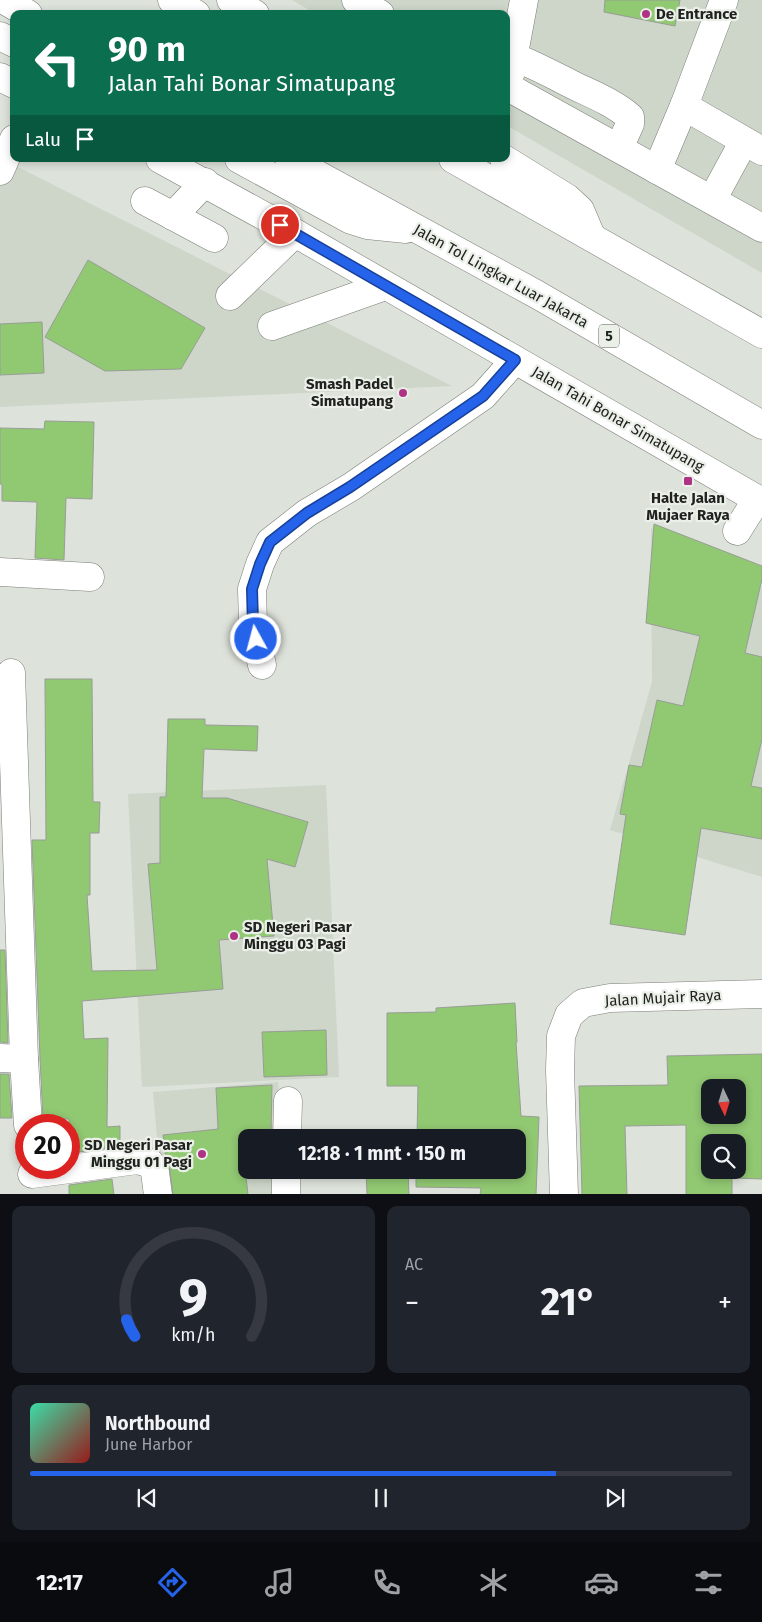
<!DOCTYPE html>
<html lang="id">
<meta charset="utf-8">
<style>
:root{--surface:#171b24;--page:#20242c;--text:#f1f3f6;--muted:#9ea1a6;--line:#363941;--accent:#2563eb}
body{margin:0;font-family:"Fira Sans",sans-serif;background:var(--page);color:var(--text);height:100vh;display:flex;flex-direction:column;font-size:19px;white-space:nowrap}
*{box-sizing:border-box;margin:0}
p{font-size:16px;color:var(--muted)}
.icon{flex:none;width:28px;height:28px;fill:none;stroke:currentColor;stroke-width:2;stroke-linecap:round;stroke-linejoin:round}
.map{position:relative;height:1194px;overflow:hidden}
.side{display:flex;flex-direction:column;gap:12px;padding:12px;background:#0d0f14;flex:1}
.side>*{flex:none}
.guide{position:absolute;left:10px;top:10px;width:500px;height:152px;border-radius:10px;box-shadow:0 2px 8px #0003;background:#0b6e4f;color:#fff;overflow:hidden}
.needle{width:32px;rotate:176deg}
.controls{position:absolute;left:701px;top:1079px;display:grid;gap:10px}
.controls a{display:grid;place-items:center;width:45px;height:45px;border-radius:10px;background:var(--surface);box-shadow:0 2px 8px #0003;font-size:25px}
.speed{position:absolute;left:15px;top:1114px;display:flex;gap:10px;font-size:25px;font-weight:700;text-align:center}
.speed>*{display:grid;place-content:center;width:65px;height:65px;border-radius:50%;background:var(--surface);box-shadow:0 2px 8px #0003;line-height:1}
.speed .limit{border:8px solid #d22;background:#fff;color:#111}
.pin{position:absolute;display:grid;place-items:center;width:42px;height:42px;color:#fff;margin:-21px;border:2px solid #fff;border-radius:50%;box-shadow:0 1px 5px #0007}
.me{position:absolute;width:55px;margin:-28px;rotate:353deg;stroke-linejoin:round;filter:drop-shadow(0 0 4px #0008)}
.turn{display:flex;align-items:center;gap:18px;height:105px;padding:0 15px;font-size:22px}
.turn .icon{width:65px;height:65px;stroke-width:2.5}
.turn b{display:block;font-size:35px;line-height:42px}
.then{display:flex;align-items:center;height:48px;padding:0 15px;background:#0003;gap:10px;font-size:19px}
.big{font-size:38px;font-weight:700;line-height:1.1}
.side .widget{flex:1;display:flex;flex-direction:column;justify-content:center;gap:8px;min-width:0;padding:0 18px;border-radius:10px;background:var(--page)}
.side .dial{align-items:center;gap:0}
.dial svg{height:130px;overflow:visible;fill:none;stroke:var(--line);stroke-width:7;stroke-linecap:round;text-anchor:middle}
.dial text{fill:var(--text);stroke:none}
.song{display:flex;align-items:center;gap:15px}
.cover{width:60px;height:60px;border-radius:8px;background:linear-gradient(135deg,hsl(160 70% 55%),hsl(0 70% 35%))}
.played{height:5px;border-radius:2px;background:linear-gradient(90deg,var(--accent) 75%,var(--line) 75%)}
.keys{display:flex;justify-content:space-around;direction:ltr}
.heat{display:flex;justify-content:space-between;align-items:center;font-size:28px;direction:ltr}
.side .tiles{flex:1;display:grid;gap:12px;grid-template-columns:1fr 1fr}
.widget:last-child{grid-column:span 2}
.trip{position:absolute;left:238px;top:1129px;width:288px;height:50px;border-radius:10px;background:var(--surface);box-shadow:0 2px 8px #0003;font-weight:700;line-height:50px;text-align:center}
.tabs{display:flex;height:80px;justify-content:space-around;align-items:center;background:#090b0e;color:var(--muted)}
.tabs .icon{width:35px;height:35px}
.tabs .on{color:var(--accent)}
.tabs b{font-size:22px;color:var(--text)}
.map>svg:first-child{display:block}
.built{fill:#cdd6c9}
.building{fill:#91c872;stroke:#989d96;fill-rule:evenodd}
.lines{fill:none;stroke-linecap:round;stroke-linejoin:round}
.minor-casing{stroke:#7b7f79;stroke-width:29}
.highway-casing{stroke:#7b7f79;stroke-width:29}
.minor{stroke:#fff;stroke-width:28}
.highway{stroke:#fff;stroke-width:28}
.route-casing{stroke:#184099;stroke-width:12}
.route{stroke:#2563eb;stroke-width:9}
.poi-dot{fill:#af3384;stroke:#eaefe8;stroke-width:2}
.labels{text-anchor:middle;stroke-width:4.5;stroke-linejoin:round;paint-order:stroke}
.shield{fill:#eaefe8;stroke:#5d605b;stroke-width:1}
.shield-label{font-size:14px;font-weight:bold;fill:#20221f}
.poi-label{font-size:15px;font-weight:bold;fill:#20221f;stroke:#eaefe8;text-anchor:start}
.street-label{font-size:15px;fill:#20221f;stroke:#eaefe8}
</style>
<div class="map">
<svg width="762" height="1195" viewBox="0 0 762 1195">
<rect width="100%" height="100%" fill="#dde2da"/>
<g class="built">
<path d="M292,0H762V273L506,125V14H316Z"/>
<path d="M0,158L452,386L0,407Z"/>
<path d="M651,528L762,588V877L610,830L652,682Z"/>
<path d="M326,785L339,1077L142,1087L128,794Z"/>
<path d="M278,1082L283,1137L246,1138V1170H286L288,1194H162L153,1092Z"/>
</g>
<g class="building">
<path d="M605,0H680L675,26L604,12Z"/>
<path d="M88,260L205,328L181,369L105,371L45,337Z"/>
<path d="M42,322L44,373L0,375V324Z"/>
<path d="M45,421L94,422L92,499L66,498L64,560L35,558L37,502L2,501V484H0V428L44,429Z"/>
<path d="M654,524L762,566V579L745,653L762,657V739L751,786L762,788V839L701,828L685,935L610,924L626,815L620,814L629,765L642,767L657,700L683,706L700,636L646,623Z"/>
<path d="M45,679H92L93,802H100L99,833H90V895H87L92,971L157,970L148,864L160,863V797H166L168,719H205V725L258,726L257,751L204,749L202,798H227L308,822L295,867L267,859L274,936L219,940L223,989L82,1001L84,1039L108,1038L107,1127L120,1126V1147L69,1153V1119H43L40,1058L32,840H46Z"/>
<path d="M0,950H5L8,1043L0,1042Z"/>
<path d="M515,1003L517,1042H516L521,1116L539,1117L536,1195H480L481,1188L416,1187V1170H516V1138H417L418,1086H387V1013L436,1012V1008Z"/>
<path d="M326,1030L327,1075L264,1077L262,1032Z"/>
<path d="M762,1054V1179L732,1178V1195H686V1125L625,1126L627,1195H582L579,1086L668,1085L667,1056ZM710,1088H738V1115H710ZM710,1142H738V1170H710Z"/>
<path d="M0,1074H9L12,1118H0Z"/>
<path d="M272,1085L271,1136L242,1138L248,1195H173L170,1170L166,1160L163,1135L218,1129L216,1088Z"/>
<path d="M366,1170H408L409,1195H367Z"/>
<path d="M112,1179L114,1195H69V1185Z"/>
</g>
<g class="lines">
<defs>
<g id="minor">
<path d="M514,57C535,65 555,76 575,86C594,95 614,103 630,117V124L619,148"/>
<path d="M510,75L524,0"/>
<path d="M684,106L762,151"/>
<path d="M657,170L684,106L724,0"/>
<path d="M0,171L14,139"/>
<path d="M712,200L744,141"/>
<path d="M145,201L214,238"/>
<path d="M173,216L205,182"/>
<path d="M230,296L295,233"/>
<path d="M272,326L385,286"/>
<path d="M737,531L757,499"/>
<path d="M0,572L90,577"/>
<path d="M262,665L253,625L252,589L260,564L270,542L307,513L351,487L483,396L515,360"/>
<path d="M11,673L24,1059L28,1125"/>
<path d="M0,1058L24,1059"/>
<path d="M287,1138L288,1101"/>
<path d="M32,1174L137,1160L150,1163L155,1172L158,1195"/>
<path d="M286,1195V1170"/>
<path d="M564,1195L560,1070L561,1036L569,1015L583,1003L610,998L762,994"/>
</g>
<g id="highway">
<path d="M4,0L28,14"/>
<path d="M172,0L196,14"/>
<path d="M231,0L255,14"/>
<path d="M356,0L380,14"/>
<path d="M0,36L14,43"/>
<path d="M0,77L14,84"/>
<path d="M506,86L762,228"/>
<path d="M160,159L295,233L762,502"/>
<path d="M239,159L351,220L367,225L406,229"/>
<path d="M289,159L536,294L762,425"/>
<path d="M453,159L762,334"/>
<path d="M504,159L567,198L580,210L591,236"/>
</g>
</defs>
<use href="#minor" class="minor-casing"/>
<use href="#highway" class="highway-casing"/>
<use href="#minor" class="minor"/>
<use href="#highway" class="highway"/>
</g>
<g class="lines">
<defs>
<path id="route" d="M256,639L253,625L252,589L260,564L270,542L307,513L350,487L483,396L515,360L280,225"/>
</defs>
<use href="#route" class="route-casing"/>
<use href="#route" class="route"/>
</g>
<g class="poi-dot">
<circle cx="646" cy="14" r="5"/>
<circle cx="403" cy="393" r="5"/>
<rect x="683" y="476" width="10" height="10" rx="2.5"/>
<circle cx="234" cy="936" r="5"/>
<circle cx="202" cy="1154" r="5"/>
</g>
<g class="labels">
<rect class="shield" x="599" y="324.5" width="20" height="23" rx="4"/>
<g class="shield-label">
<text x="609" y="341">5</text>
</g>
<g class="poi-label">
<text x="656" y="19">De Entrance</text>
<text x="393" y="389" text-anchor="end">Smash Padel<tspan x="393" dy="17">Simatupang</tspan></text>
<text x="688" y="503" text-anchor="middle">Halte Jalan<tspan x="688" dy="17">Mujaer Raya</tspan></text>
<text x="244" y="932">SD Negeri Pasar<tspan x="244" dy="17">Minggu 03 Pagi</tspan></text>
<text x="192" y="1150" text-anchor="end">SD Negeri Pasar<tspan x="192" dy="17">Minggu 01 Pagi</tspan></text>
</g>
<g class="street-label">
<text transform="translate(501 276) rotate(29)" y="5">Jalan Tol Lingkar Luar Jakarta</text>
<text transform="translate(618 419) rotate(30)" y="5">Jalan Tahi Bonar Simatupang</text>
<text transform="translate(663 998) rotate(-3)" y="5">Jalan Mujair Raya</text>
</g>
</g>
</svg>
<div class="controls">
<a><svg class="needle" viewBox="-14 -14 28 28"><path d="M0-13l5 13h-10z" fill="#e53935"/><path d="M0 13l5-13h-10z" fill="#9ea1a6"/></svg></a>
<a><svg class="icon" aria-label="search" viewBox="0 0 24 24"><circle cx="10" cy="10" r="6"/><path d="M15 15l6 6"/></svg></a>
</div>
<div class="speed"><div class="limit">20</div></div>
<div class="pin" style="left:280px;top:225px;background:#d93025"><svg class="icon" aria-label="arrive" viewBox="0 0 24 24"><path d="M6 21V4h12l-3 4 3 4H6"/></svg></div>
<svg class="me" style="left:256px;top:639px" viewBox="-20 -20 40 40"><circle r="17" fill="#2563eb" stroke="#fff" stroke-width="3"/><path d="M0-11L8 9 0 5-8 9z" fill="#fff"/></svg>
<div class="trip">12:18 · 1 mnt · 150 m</div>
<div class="guide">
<div class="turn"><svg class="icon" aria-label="left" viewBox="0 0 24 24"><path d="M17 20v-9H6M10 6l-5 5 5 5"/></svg><div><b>90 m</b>Jalan Tahi Bonar Simatupang</div></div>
<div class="then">Lalu<svg class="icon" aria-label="arrive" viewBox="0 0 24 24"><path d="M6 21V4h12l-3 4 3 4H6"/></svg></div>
</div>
</div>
<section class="side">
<div class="tiles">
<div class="widget dial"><svg viewBox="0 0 100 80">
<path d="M14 69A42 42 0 1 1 86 69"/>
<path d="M14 69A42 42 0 0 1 9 59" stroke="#2563eb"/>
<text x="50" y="56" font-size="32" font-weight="700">9</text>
<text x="50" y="72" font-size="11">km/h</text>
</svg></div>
<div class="widget"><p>AC</p>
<div class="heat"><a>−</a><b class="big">21°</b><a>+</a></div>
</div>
<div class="widget">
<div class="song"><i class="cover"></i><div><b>Northbound</b><p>June Harbor</p></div></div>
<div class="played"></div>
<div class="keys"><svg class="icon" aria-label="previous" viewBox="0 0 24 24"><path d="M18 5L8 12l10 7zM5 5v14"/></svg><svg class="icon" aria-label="pause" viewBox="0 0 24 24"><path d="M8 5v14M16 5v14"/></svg><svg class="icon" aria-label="next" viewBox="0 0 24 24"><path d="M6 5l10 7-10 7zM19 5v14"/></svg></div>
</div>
</div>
</section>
<nav class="tabs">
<b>12:17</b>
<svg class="icon on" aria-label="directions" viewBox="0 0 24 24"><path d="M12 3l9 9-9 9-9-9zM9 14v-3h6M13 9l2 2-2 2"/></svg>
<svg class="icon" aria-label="music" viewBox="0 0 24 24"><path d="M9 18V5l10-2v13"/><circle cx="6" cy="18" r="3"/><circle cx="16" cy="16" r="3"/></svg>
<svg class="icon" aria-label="phone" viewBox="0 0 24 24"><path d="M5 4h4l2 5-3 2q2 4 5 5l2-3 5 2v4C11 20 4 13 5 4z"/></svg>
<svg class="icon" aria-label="climate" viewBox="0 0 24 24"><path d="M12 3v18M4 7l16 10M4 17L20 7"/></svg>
<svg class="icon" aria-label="car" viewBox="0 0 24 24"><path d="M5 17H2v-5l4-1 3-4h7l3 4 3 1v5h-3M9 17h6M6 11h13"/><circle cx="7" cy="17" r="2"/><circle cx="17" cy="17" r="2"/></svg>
<svg class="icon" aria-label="filters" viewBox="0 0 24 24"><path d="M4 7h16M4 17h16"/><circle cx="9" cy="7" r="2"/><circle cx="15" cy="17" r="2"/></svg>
</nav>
